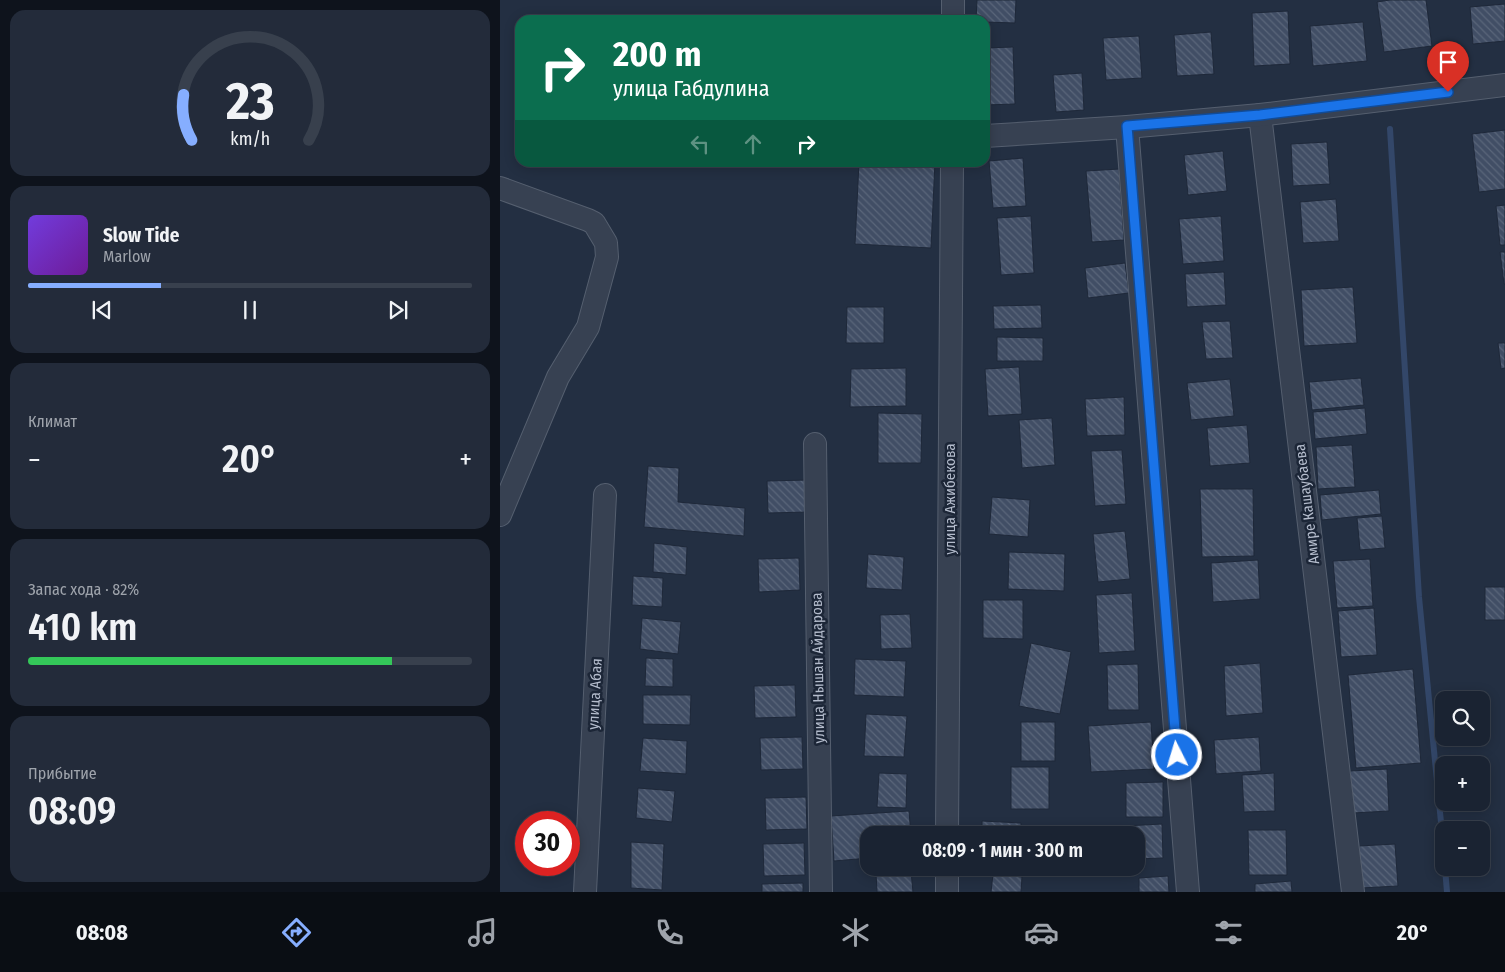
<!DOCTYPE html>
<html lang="ru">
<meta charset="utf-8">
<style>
:root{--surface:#1a2332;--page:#232b3a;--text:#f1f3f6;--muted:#9fa4ac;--line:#38404d;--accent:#86aeff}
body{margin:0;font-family:"Fira Sans Condensed",sans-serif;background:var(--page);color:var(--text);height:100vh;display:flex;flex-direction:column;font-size:19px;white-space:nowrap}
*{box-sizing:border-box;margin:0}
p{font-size:16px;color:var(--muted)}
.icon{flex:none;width:28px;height:28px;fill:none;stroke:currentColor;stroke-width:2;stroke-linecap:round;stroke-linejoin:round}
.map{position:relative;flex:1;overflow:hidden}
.sheet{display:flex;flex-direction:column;gap:10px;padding:10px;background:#0e131c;width:500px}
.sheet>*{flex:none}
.banner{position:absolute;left:15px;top:15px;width:475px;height:152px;border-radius:15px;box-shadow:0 2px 12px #0003,0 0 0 1px var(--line);background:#0b6e4f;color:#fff;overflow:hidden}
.controls{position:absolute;left:935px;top:691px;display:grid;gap:10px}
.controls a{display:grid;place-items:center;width:55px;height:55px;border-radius:10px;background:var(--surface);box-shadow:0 2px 12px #0003,0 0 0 1px var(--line);font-size:25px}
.speed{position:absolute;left:15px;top:811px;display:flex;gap:10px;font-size:25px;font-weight:700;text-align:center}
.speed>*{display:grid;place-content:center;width:65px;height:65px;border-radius:50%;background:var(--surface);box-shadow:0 2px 12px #0003,0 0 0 1px var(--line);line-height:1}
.speed .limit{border:8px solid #d22;background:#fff;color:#111}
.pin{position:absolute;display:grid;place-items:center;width:42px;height:42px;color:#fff;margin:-51px -21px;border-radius:50% 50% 50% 0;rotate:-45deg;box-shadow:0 0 5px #0007}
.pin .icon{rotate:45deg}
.me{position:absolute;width:55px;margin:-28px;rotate:355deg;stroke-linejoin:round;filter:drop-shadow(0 0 4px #0008)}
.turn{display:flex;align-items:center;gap:18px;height:105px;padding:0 15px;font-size:22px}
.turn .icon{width:65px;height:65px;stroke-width:2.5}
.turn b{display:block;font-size:35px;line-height:42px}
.lanes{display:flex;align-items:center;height:48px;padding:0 15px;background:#0003;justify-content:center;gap:25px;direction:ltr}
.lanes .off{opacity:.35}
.big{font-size:38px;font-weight:600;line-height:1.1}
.sheet .widget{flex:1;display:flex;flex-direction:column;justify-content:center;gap:8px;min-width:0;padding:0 18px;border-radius:15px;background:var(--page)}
.sheet .dial{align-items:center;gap:0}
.dial svg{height:130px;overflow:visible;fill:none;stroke:var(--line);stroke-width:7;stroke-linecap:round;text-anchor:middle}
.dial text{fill:var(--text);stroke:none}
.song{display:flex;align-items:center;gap:15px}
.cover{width:60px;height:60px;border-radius:8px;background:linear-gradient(135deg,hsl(260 70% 55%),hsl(280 70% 35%))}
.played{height:5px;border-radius:2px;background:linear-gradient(90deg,var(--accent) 30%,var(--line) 30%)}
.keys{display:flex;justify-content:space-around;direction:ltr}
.heat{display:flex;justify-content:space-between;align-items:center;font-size:28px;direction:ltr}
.charge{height:8px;border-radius:4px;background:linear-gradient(90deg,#34c759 82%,var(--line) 0)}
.trip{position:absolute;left:360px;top:826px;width:285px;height:50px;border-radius:15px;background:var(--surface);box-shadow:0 2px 12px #0003,0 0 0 1px var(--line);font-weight:600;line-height:50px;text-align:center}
.tab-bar{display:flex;height:80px;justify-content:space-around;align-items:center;background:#0a0e14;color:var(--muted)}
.tab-bar .icon{width:35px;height:35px}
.tab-bar .active{color:var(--accent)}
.tab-bar b{font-size:22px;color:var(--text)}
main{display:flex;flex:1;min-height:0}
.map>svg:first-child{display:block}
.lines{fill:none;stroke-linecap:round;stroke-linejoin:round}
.stream{stroke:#334769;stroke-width:6}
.building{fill:url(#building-back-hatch);stroke:#1e2839}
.minor-casing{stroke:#555f6f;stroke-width:24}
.minor{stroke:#374152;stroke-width:22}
.route-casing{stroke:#114b97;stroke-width:12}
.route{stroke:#1a73e8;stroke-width:9}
.labels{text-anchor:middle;stroke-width:5;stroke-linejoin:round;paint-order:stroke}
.street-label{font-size:15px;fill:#b4bccc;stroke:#1c2637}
</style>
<main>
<section class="sheet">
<div class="widget dial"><svg viewBox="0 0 100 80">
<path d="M14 69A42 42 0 1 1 86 69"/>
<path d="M14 69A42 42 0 0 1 9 41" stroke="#86aeff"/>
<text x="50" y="56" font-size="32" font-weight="700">23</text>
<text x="50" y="72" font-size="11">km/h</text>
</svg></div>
<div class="widget">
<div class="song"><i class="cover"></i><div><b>Slow Tide</b><p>Marlow</p></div></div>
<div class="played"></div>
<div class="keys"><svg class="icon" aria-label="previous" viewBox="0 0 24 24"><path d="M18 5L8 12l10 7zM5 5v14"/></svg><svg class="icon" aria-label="pause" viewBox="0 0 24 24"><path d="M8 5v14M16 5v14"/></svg><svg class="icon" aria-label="next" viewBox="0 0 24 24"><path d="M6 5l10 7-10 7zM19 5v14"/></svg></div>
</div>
<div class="widget"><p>Климат</p>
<div class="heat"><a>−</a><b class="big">20°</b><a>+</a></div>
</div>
<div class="widget"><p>Запас хода · 82%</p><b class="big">410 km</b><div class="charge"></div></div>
<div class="widget"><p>Прибытие</p><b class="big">08:09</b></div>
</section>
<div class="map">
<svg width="1005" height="892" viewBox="0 0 1005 892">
<defs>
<pattern id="building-back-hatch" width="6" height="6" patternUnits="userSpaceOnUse" patternTransform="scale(1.25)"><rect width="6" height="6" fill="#414e65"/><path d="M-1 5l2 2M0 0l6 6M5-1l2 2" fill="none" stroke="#5a667a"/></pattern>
</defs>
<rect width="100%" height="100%" fill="#232f42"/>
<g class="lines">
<g class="stream">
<path d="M890,129L919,597L944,853"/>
<path d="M945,868L947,892"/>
</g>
</g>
<g class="building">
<path d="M477,0H516L515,23L485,22V20H476Z"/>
<path d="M890,0H926L932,46L884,52L877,2Z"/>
<path d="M1005,4V41L973,44L970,7Z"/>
<path d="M788,11L790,64L754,66L752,13Z"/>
<path d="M863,22L867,61L813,66L810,26Z"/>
<path d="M711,32L714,74L677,76L674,35Z"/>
<path d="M639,36L642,78L606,80L603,38Z"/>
<path d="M513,47L515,104L485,105V48Z"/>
<path d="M582,73L584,110L556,112L553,75Z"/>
<path d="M1005,130V189L979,192L972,134Z"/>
<path d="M827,142L830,184L793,186L791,144Z"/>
<path d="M723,151L727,191L688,195L684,155Z"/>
<path d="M523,158L526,206L493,208L489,161Z"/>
<path d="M359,162H435L431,248L355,244Z"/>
<path d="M619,169L624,240L592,242L586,171Z"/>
<path d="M836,199L839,241L803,243L800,202Z"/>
<path d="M1005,205V245H1000L996,206Z"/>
<path d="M531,216L534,273L501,275L497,218Z"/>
<path d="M721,216L724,261L683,264L679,219Z"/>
<path d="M1000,252H1005V284H1004Z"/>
<path d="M625,263L629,293L588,298L585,268Z"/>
<path d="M724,272L726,305L687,307L685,274Z"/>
<path d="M853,287L857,343L804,346L801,290Z"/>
<path d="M541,305L542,328L494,329L493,306Z"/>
<path d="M347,307H384V343H346Z"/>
<path d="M730,321L733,358L706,359L702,322Z"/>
<path d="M497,337L543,338V361H497Z"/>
<path d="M998,343H1005V368L1001,369Z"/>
<path d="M519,367L522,414L488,416L485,369Z"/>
<path d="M406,368V406L350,407L351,369Z"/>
<path d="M861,378L864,405L812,410L809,382Z"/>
<path d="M730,379L734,416L691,420L687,383Z"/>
<path d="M624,397L625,435L587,436L585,399Z"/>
<path d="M865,408L867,434L815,439L813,412Z"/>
<path d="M378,413L422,414L421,463H378Z"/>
<path d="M552,418L555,465L522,468L519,420Z"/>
<path d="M747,425L750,463L710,466L707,428Z"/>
<path d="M852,445L855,487L818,489L816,447Z"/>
<path d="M622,450L626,504L595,506L591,451Z"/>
<path d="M148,466L179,468L178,502L245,508L244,536L144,527Z"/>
<path d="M308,480L309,512L268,513L267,481Z"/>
<path d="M700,489H753L754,556L702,557Z"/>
<path d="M879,490L881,514L822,520L820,495Z"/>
<path d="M492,497L530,500L528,537L489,534Z"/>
<path d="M882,516L885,548L860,550L857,518Z"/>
<path d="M625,531L630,579L598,582L593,534Z"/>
<path d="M154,543L187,547L186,575L153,572Z"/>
<path d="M509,552L565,554L564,591L508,589Z"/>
<path d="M368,554L404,557L402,590L366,588Z"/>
<path d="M299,558L300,590L259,592L258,559Z"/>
<path d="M870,559L873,606L837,608L833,561Z"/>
<path d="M758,560L760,599L713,602L711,563Z"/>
<path d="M133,576L163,578L162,607L132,605Z"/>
<rect x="985" y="587" width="20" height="33"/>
<path d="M632,593L635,651L599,653L596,595Z"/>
<path d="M483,600H523V639L483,638Z"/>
<path d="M874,608L877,655L841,657L838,611Z"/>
<path d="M410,614L412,648L381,649L380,615Z"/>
<path d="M142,618L181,622L178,654L140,649Z"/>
<path d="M531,643L571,652L560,714L519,706Z"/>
<path d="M146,658L173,659V687L145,686Z"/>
<path d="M355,659L406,661L404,697L354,695Z"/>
<path d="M760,663L763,713L726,716L724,666Z"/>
<path d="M638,664L639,710H608L607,665Z"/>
<path d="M913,669L921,763L856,768L848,675Z"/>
<path d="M295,685L296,717L255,718L254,686Z"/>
<path d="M143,695H191L190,725L143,724Z"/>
<path d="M366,714L407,716L404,757L364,756Z"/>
<rect x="521" y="722" width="34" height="39"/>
<path d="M651,722L654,769L591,772L588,726Z"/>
<path d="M302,737L303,769L261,770L260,738Z"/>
<path d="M759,737L761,771L716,774L714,740Z"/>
<path d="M143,738L187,741L186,774L140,771Z"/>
<rect x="511" y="767" width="38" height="42"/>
<path d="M887,769L889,811L853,813L850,771Z"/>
<path d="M379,773L407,774L406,808L377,807Z"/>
<path d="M774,773L775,811L744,812L742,775Z"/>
<path d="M663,782V817H626V783Z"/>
<path d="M138,788L175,791L172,822L136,818Z"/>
<path d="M306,797L307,829L266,830L265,798Z"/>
<path d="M409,811L411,835H369V858L334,861L331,816Z"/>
<path d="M482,821L521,823V835H482Z"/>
<path d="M662,824L663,858L636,859V835H625L624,826Z"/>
<path d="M748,830H786L787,875H749Z"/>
<path d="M131,842L164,844L162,890L131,888Z"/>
<path d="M304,843L305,875L264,876L263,844Z"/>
<path d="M895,844L898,886L861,888L859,846Z"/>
<path d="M411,871L413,892H377L376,873Z"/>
<path d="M493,874L522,877L521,892H491Z"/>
<path d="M668,876L669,892H639V878Z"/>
<path d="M791,881L792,892H755V884Z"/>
<path d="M303,883V892H262V884Z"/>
</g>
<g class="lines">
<defs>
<g id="minor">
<path d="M453,20V0"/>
<path d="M760,115L853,892"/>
<path d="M627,127L688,892"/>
<path d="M485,136L627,127L760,115L1005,85"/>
<path d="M0,188L88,220L94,223L106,243L107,257L88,327L58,377L0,515"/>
<path d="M315,444L321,892"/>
<path d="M447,835L452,162"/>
<path d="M85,892L105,495"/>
<path d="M447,892V868"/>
</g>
</defs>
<use href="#minor" class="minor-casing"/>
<use href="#minor" class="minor"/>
</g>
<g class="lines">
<defs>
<path id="route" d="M677,755L627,126L760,115L948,92"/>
</defs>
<use href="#route" class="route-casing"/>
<use href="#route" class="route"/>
</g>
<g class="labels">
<g class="street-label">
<text transform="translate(450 499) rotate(-90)" y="5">улица Ажибекова</text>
<text transform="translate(807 504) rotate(-97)" y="5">Амире Кашаубаева</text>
<text transform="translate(318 668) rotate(-91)" y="5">улица Нышан Айдарова</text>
<text transform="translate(95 694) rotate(-87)" y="5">улица Абая</text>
</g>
</g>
</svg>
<div class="controls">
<a><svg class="icon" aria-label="search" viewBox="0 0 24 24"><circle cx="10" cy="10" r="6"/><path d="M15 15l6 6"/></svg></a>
<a>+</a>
<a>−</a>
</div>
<div class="speed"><div class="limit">30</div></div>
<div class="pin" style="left:948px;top:92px;background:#d93025"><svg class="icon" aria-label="arrive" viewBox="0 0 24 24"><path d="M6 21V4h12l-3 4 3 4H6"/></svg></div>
<svg class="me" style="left:677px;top:755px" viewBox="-20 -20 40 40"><circle r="17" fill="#1a73e8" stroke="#fff" stroke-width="3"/><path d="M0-11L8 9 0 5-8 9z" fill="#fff"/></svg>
<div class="trip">08:09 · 1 мин · 300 m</div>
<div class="banner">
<div class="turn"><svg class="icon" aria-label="right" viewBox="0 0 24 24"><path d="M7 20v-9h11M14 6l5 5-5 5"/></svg><div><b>200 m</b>улица Габдулина</div></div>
<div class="lanes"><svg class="icon off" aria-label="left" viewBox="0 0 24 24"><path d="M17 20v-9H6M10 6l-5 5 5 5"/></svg><svg class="icon off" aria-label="ahead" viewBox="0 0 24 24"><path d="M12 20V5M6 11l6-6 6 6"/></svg><svg class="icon" aria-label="right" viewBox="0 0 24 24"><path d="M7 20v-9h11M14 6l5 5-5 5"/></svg></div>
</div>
</div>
</main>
<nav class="tab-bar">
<b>08:08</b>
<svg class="icon active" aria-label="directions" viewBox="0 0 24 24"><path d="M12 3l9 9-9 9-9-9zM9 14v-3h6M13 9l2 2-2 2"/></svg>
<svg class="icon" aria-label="music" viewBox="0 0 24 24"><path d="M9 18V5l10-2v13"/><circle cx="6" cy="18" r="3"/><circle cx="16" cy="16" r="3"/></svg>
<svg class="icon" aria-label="phone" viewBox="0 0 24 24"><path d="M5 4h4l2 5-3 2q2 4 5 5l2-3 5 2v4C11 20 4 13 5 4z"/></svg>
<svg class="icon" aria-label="climate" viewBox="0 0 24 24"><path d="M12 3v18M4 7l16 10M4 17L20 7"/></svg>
<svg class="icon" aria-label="car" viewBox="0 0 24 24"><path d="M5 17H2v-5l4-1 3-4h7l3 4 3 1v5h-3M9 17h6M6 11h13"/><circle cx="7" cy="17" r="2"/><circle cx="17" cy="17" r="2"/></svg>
<svg class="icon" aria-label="filters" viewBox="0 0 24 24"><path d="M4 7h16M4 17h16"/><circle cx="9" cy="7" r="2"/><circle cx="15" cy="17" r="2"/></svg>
<b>20°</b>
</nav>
